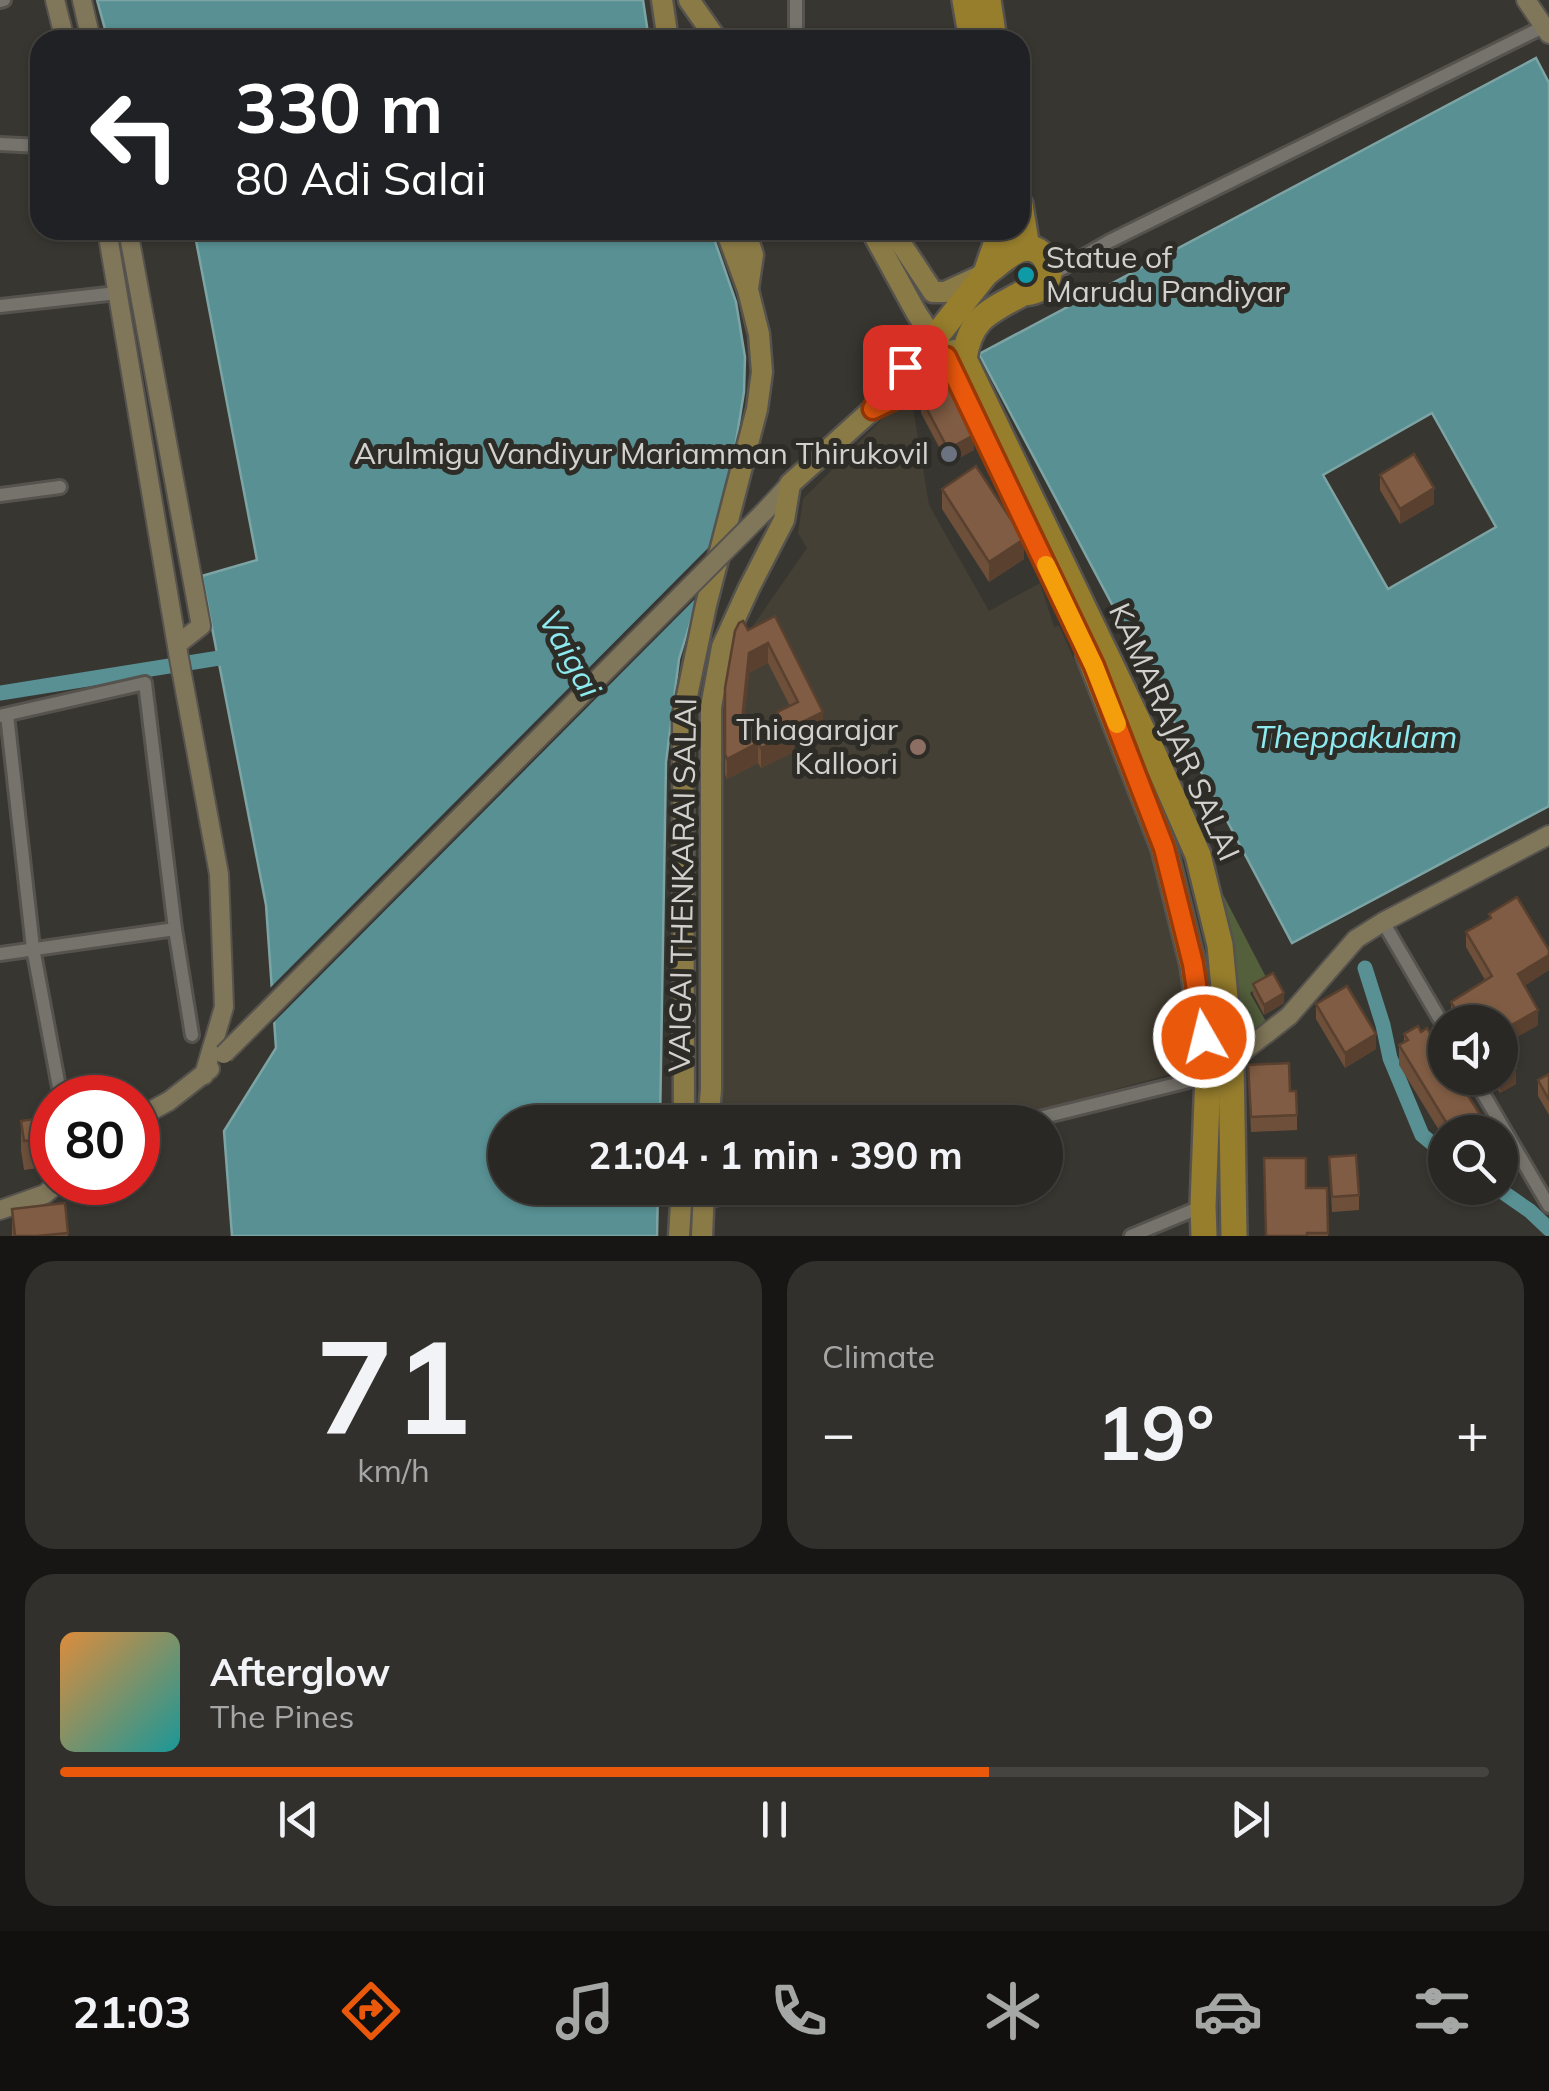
<!DOCTYPE html>
<meta charset="utf-8">
<style>
:root{--surface:#2a2824;--page:#32302c;--text:#f1f3f6;--muted:#a5a6a6;--line:#464441;--accent:#ea580c}
body{margin:0;font-family:Mulish,sans-serif;background:var(--page);color:var(--text);height:100vh;display:flex;flex-direction:column;font-size:38px;white-space:nowrap}
*{box-sizing:border-box;margin:0}
p{font-size:32px;color:var(--muted)}
.icon{flex:none;width:55px;height:55px;fill:none;stroke:currentColor;stroke-width:2;stroke-linecap:round;stroke-linejoin:round}
.map{position:relative;height:1236px;overflow:hidden}
.details{display:flex;flex-direction:column;gap:25px;padding:25px;background:#171614;flex:1}
.details>*{flex:none}
.guide{position:absolute;left:30px;top:30px;width:1000px;height:210px;border-radius:30px;box-shadow:0 2px 8px #0004,0 0 0 2px var(--line);background:#202124;color:#fff;overflow:hidden}
.controls{position:absolute;left:1428px;top:1005px;display:grid;gap:20px}
.controls a{display:grid;place-items:center;width:90px;height:90px;border-radius:50%;background:var(--surface);box-shadow:0 2px 8px #0004,0 0 0 2px var(--line);font-size:50px}
.speed{position:absolute;left:30px;top:1075px;display:flex;gap:20px;font-size:50px;font-weight:700;text-align:center}
.speed>*{display:grid;place-content:center;width:130px;height:130px;border-radius:50%;background:var(--surface);box-shadow:0 2px 8px #0004,0 0 0 2px var(--line);line-height:1}
.speed .limit{border:15px solid #d22;background:#fff;color:#111}
.pin{position:absolute;display:grid;place-items:center;width:85px;height:85px;color:#fff;margin:-42px;border-radius:20px;box-shadow:0 5px 15px #0006}
.me{position:absolute;width:110px;margin:-55px;rotate:352deg;stroke-linejoin:round;filter:drop-shadow(0 0 8px #0008)}
.turn{display:flex;align-items:center;gap:35px;height:210px;padding:0 40px;font-size:45px}
.turn .icon{width:130px;height:130px;stroke-width:2.5}
.turn b{display:block;font-size:70px;line-height:85px}
.big{font-size:75px;font-weight:700;line-height:1.1}
.details .widget{flex:1;display:flex;flex-direction:column;justify-content:center;gap:15px;min-width:0;padding:0 35px;border-radius:30px;background:var(--page)}
.details .dial{align-items:center;gap:0}
.dial b{font-size:130px;line-height:1}
.song{display:flex;align-items:center;gap:30px}
.cover{width:120px;height:120px;border-radius:15px;background:linear-gradient(135deg,hsl(30 70% 55%),hsl(180 70% 35%))}
.played{height:10px;border-radius:5px;background:linear-gradient(90deg,var(--accent) 65%,var(--line) 65%)}
.keys{display:flex;justify-content:space-around;direction:ltr}
.heat{display:flex;justify-content:space-between;align-items:center;font-size:55px;direction:ltr}
.details .tiles{flex:1;display:grid;gap:25px;grid-template-columns:1fr 1fr}
.widget:last-child{grid-column:span 2}
.trip{position:absolute;left:488px;top:1105px;width:575px;height:100px;border-radius:50px;background:var(--surface);box-shadow:0 2px 8px #0004,0 0 0 2px var(--line);font-weight:700;line-height:100px;text-align:center}
.menu{display:flex;height:160px;justify-content:space-around;align-items:center;background:#11100e;color:var(--muted)}
.menu .icon{width:70px;height:70px}
.menu .on{color:var(--accent)}
.menu b{font-size:45px;color:var(--text)}
.map>svg:first-child{display:block}
.built{fill:#454035}
.green{fill:#545f3c}
.water{fill:#589093;stroke:#7da4a5;stroke-width:2.5;fill-rule:evenodd}
.pier{fill:#383630}
.lines{fill:none;stroke-linecap:round;stroke-linejoin:round}
.canal{stroke:#589093;stroke-width:15}
.street-casing{stroke:#56534f;stroke-width:18}
.secondary-casing{stroke:#56534f;stroke-width:22}
.primary-casing{stroke:#56534f;stroke-width:25}
.highway-casing{stroke:#56534f;stroke-width:30}
.street{stroke:#76736c;stroke-width:12}
.secondary{stroke:#807659;stroke-width:18}
.primary{stroke:#8a7a46;stroke-width:20}
.highway{stroke:#977e2d;stroke-width:25}
.secondary-bridge-casing{stroke:#56534f;stroke-width:22;stroke-linecap:butt}
.secondary-bridge{stroke:#807659;stroke-width:18}
.wall{fill:#6d4f3a;fill-rule:evenodd}
.shaded-wall{fill:#59402f}
.building{fill:#7f5c43;stroke:#59402f;stroke-width:2.5;fill-rule:evenodd}
.route-casing{stroke:#983908;stroke-width:25}
.route{stroke:#ea580c;stroke-width:18}
.slow{stroke:#f59e0b;stroke-width:18}
.culture-dot{fill:#0f9aa8;stroke:#2e2c26;stroke-width:4}
.worship-dot{fill:#6b7280;stroke:#2e2c26;stroke-width:4}
.education-dot{fill:#8d6e63;stroke:#2e2c26;stroke-width:4}
.labels{text-anchor:middle;stroke-width:10;stroke-linejoin:round;paint-order:stroke}
.poi-label{font-size:30px;fill:#d3d1ce;stroke:#2e2c26;text-anchor:end}
.street-label{font-size:30px;fill:#d3d1ce;stroke:#2e2c26}
.water-label{font-size:32px;font-style:italic;fill:#8deaef;stroke:#2e2c26}
</style>
<div class="map">
<svg width="1549" height="1236" viewBox="0 0 1549 1236">
<rect width="100%" height="100%" fill="#383630"/>
<path class="built" d="M909,397L912,402L929,505L989,611L1040,583L1054,627L1059,626L1100,717L1162,861L1180,941L1195,1049L1190,1052L1178,1072L1055,1106L968,1122H717L720,776L732,656L807,548L798,533L803,499L898,403Z"/>
<path class="green" d="M1216,881L1268,981L1250,993L1268,1025L1240,1048Z"/>
<g class="water">
<path d="M97,0H643L649,40H108Z"/>
<path d="M1536,58L1549,83V806L1292,943L979,354ZM1432,413L1496,527L1388,589L1323,475Z"/>
<path d="M194,230H711L736,302L745,357L744,392L725,510L679,659L666,762L660,1122H505V1188H658L657,1236H232L224,1131L276,1048L266,905L202,576L257,560Z"/>
</g>
<path class="pier" d="M723,533L706,588L270,1026L267,991Z"/>
<g class="lines">
<g class="canal">
<path d="M0,693L238,655"/>
<path d="M1365,968L1383,1025L1390,1058L1422,1135L1445,1154"/>
<path d="M1497,1188L1530,1211L1549,1229"/>
</g>
<defs>
<g id="street">
<path d="M796,0V31"/>
<path d="M0,1L4,0"/>
<path d="M0,144L40,146"/>
<path d="M1049,276L1110,241L1545,26"/>
<path d="M0,306L117,293"/>
<path d="M0,495L60,487"/>
<path d="M7,715L33,948L61,1098"/>
<path d="M0,716L145,683L175,929L192,1035"/>
<path d="M1383,922L1445,1028"/>
<path d="M0,954L175,929"/>
<path d="M1474,1078L1549,1206"/>
<path d="M1023,1122L1185,1082L1211,1072"/>
<path d="M703,1202L760,1188"/>
<path d="M1131,1236L1203,1206"/>
</g>
<g id="secondary">
<path d="M55,0L65,40"/>
<path d="M82,0L91,40"/>
<path d="M1526,0L1549,34"/>
<path d="M107,230L179,658L219,874L224,1007L204,1075"/>
<path d="M128,230L201,626L178,644"/>
<path d="M763,513L790,484"/>
<path d="M1231,1061L1289,1016L1356,939L1383,922L1549,835"/>
<path d="M138,1118L169,1101L210,1069"/>
<path d="M0,1210L45,1194L59,1182"/>
</g>
<g id="primary">
<path d="M662,0L668,40"/>
<path d="M689,0L717,40"/>
<path d="M745,230L753,255L748,288"/>
<path d="M871,230L917,314L934,339L888,384L874,407"/>
<path d="M892,230L933,292H945L982,275"/>
<path d="M684,1122L683,715L706,605L757,409L762,372L759,334L748,290L726,230"/>
<path d="M708,1122L711,1090V707L722,647L749,588L784,520L790,484L873,409L900,396L954,350"/>
<path d="M679,1236L682,1188"/>
<path d="M702,1236L704,1188"/>
</g>
<g id="highway">
<path d="M965,0L972,40"/>
<path d="M988,0L994,40"/>
<path d="M1020,205L1027,248"/>
<path d="M986,273C996,266 1008,254 1019,250C1049,238 1066,291 1023,293C989,312 970,317 964,359L1155,757L1198,855L1220,945L1231,1061L1234,1236"/>
<path d="M961,389L934,339L986,273L1001,230"/>
<path d="M1089,655L1164,848L1193,965L1208,1073L1203,1206L1204,1236"/>
</g>
</defs>
<use href="#street" class="street-casing"/>
<use href="#secondary" class="secondary-casing"/>
<use href="#primary" class="primary-casing"/>
<use href="#highway" class="highway-casing"/>
<use href="#street" class="street"/>
<use href="#secondary" class="secondary"/>
<use href="#primary" class="primary"/>
<use href="#highway" class="highway"/>
<defs>
<path id="secondary-bridge" d="M224,1054L763,513"/>
</defs>
<use href="#secondary-bridge" class="secondary-bridge-casing"/>
<use href="#secondary-bridge" class="secondary-bridge"/>
</g>
<g class="wall">
<path d="M921,398L974,450L948,464L921,413Z"/>
<path d="M1380,475L1434,504L1400,524L1380,490Z"/>
<path d="M942,489L1024,559L989,582L942,509Z"/>
<path d="M775,616L823,732L794,746V752L761,768L758,763L727,779L725,774V688L748,630ZM768,663L790,706L777,712V719L759,728L743,729L749,673Z"/>
<path d="M1489,914L1549,950V970L1524,986L1538,1025L1508,1042L1515,1067L1516,1084L1500,1093L1492,1080L1488,1082L1485,1078H1500V1022H1454L1451,1017V1002L1485,980L1466,947V932L1489,919Z"/>
<path d="M1253,984L1284,1003L1264,1015L1253,994Z"/>
<path d="M1316,1004L1376,1049L1345,1068L1316,1019Z"/>
<path d="M1404,1034L1491,1132H1445V1140L1399,1065V1045L1404,1042Z"/>
<path d="M1248,1065L1290,1091L1297,1115V1130L1251,1132Z"/>
<path d="M1549,1074V1115L1538,1096V1080Z"/>
<path d="M52,1116V1166L24,1170L21,1150V1121Z"/>
<path d="M1329,1157L1359,1195V1210L1332,1212Z"/>
<path d="M1306,1188H1327L1328,1236H1265Z"/>
<path d="M65,1203L68,1236H12V1209Z"/>
</g>
<g class="shaded-wall">
<path d="M974,435V450L948,464V449Z"/>
<path d="M1434,488V504L1400,524V509Z"/>
<path d="M1024,539V559L989,582V562Z"/>
<path d="M768,643V663L749,673L741,750V730L749,653Z"/>
<path d="M823,712V732L794,746V752L761,768V748L792,727Z"/>
<path d="M758,743V763L727,779V759Z"/>
<path d="M1549,955V970L1518,990V974Z"/>
<path d="M1284,993V1003L1264,1015V1005Z"/>
<path d="M1538,1010V1025L1508,1042L1504,1036L1505,1029Z"/>
<path d="M1376,1034V1049L1345,1068V1053Z"/>
<path d="M1516,1068V1084L1500,1093V1078Z"/>
</g>
<g class="building">
<path d="M947,384L974,435L948,449L921,398Z"/>
<path d="M1414,454L1434,488L1400,509L1380,475Z"/>
<path d="M976,466L1024,539L989,562L942,489Z"/>
<path d="M775,616L823,712L792,727L794,732L761,748L758,743L727,759L725,754V688L735,631L739,623L743,621L748,630ZM768,643L798,702L777,712L779,717L759,728L757,723L741,730L749,653Z"/>
<path d="M1517,897L1549,950V955L1518,974L1538,1010L1505,1029L1508,1033L1504,1036L1515,1053L1509,1057L1516,1068L1500,1078V1022H1458L1454,1017L1455,1009L1451,1002L1492,976L1466,932L1491,918L1489,914Z"/>
<path d="M1273,973L1284,993L1264,1005L1253,984Z"/>
<path d="M1347,986L1376,1034L1345,1053L1316,1004Z"/>
<path d="M1418,1026L1421,1032L1427,1028L1445,1057V1078H1457L1491,1132H1452L1399,1045L1408,1040L1404,1034Z"/>
<path d="M1289,1063L1290,1091H1296L1297,1115L1251,1117L1248,1065Z"/>
<path d="M1549,1074V1100L1538,1080Z"/>
<path d="M52,1116V1137L24,1141L21,1121Z"/>
<path d="M1356,1155L1359,1195L1332,1197L1329,1157Z"/>
<path d="M1264,1158H1306V1188H1327L1328,1233H1307V1236H1266Z"/>
<path d="M65,1203L68,1233L37,1236H15L12,1209Z"/>
</g>
<g class="lines">
<defs>
<path id="route" d="M905,367L888,384L873,409L900,396L946,357L1094,666L1164,848L1193,964L1204,1037"/>
</defs>
<use href="#route" class="route-casing"/>
<use href="#route" class="route"/>
<path class="slow" d="M1046,565L1094,666L1117,724"/>
</g>
<circle class="culture-dot" cx="1026" cy="275" r="10"/>
<circle class="worship-dot" cx="949" cy="454" r="10"/>
<circle class="education-dot" cx="918" cy="747" r="10"/>
<g class="labels">
<g class="poi-label">
<text x="1046" y="268" text-anchor="start">Statue of<tspan x="1046" dy="34">Marudu Pandiyar</tspan></text>
<text x="929" y="464">Arulmigu Vandiyur Mariamman Thirukovil</text>
<text x="898" y="740">Thiagarajar<tspan x="898" dy="34">Kalloori</tspan></text>
</g>
<g class="street-label">
<text transform="translate(1174 732) rotate(66)" y="10">KAMARAJAR SALAI</text>
<text transform="translate(683 885) rotate(-89)" y="10">VAIGAI THENKARAI SALAI</text>
</g>
<g class="water-label">
<text transform="translate(570 654) rotate(61)" y="11">Vaigai</text>
<text x="1356" y="748">Theppakulam</text>
</g>
</g>
</svg>
<div class="controls">
<a><svg class="icon" aria-label="sound" viewBox="0 0 24 24"><path d="M4 9h4l5-4v14l-5-4H4zM17 9q2 3 0 6"/></svg></a>
<a><svg class="icon" aria-label="search" viewBox="0 0 24 24"><circle cx="10" cy="10" r="6"/><path d="M15 15l6 6"/></svg></a>
</div>
<div class="speed"><div class="limit">80</div></div>
<div class="pin" style="left:905px;top:367px;background:#d93025"><svg class="icon" aria-label="arrive" viewBox="0 0 24 24"><path d="M6 21V4h12l-3 4 3 4H6"/></svg></div>
<svg class="me" style="left:1204px;top:1037px" viewBox="-20 -20 40 40"><circle r="17" fill="#ea580c" stroke="#fff" stroke-width="3"/><path d="M0-11L8 9 0 5-8 9z" fill="#fff"/></svg>
<div class="trip">21:04 · 1 min · 390 m</div>
<div class="guide">
<div class="turn"><svg class="icon" aria-label="left" viewBox="0 0 24 24"><path d="M17 20v-9H6M10 6l-5 5 5 5"/></svg><div><b>330 m</b>80 Adi Salai</div></div>
</div>
</div>
<section class="details">
<div class="tiles">
<div class="widget dial"><b>71</b><p>km/h</p></div>
<div class="widget"><p>Climate</p>
<div class="heat"><a>−</a><b class="big">19°</b><a>+</a></div>
</div>
<div class="widget">
<div class="song"><i class="cover"></i><div><b>Afterglow</b><p>The Pines</p></div></div>
<div class="played"></div>
<div class="keys"><svg class="icon" aria-label="previous" viewBox="0 0 24 24"><path d="M18 5L8 12l10 7zM5 5v14"/></svg><svg class="icon" aria-label="pause" viewBox="0 0 24 24"><path d="M8 5v14M16 5v14"/></svg><svg class="icon" aria-label="next" viewBox="0 0 24 24"><path d="M6 5l10 7-10 7zM19 5v14"/></svg></div>
</div>
</div>
</section>
<nav class="menu">
<b>21:03</b>
<svg class="icon on" aria-label="directions" viewBox="0 0 24 24"><path d="M12 3l9 9-9 9-9-9zM9 14v-3h6M13 9l2 2-2 2"/></svg>
<svg class="icon" aria-label="music" viewBox="0 0 24 24"><path d="M9 18V5l10-2v13"/><circle cx="6" cy="18" r="3"/><circle cx="16" cy="16" r="3"/></svg>
<svg class="icon" aria-label="phone" viewBox="0 0 24 24"><path d="M5 4h4l2 5-3 2q2 4 5 5l2-3 5 2v4C11 20 4 13 5 4z"/></svg>
<svg class="icon" aria-label="climate" viewBox="0 0 24 24"><path d="M12 3v18M4 7l16 10M4 17L20 7"/></svg>
<svg class="icon" aria-label="car" viewBox="0 0 24 24"><path d="M5 17H2v-5l4-1 3-4h7l3 4 3 1v5h-3M9 17h6M6 11h13"/><circle cx="7" cy="17" r="2"/><circle cx="17" cy="17" r="2"/></svg>
<svg class="icon" aria-label="filters" viewBox="0 0 24 24"><path d="M4 7h16M4 17h16"/><circle cx="9" cy="7" r="2"/><circle cx="15" cy="17" r="2"/></svg>
</nav>
